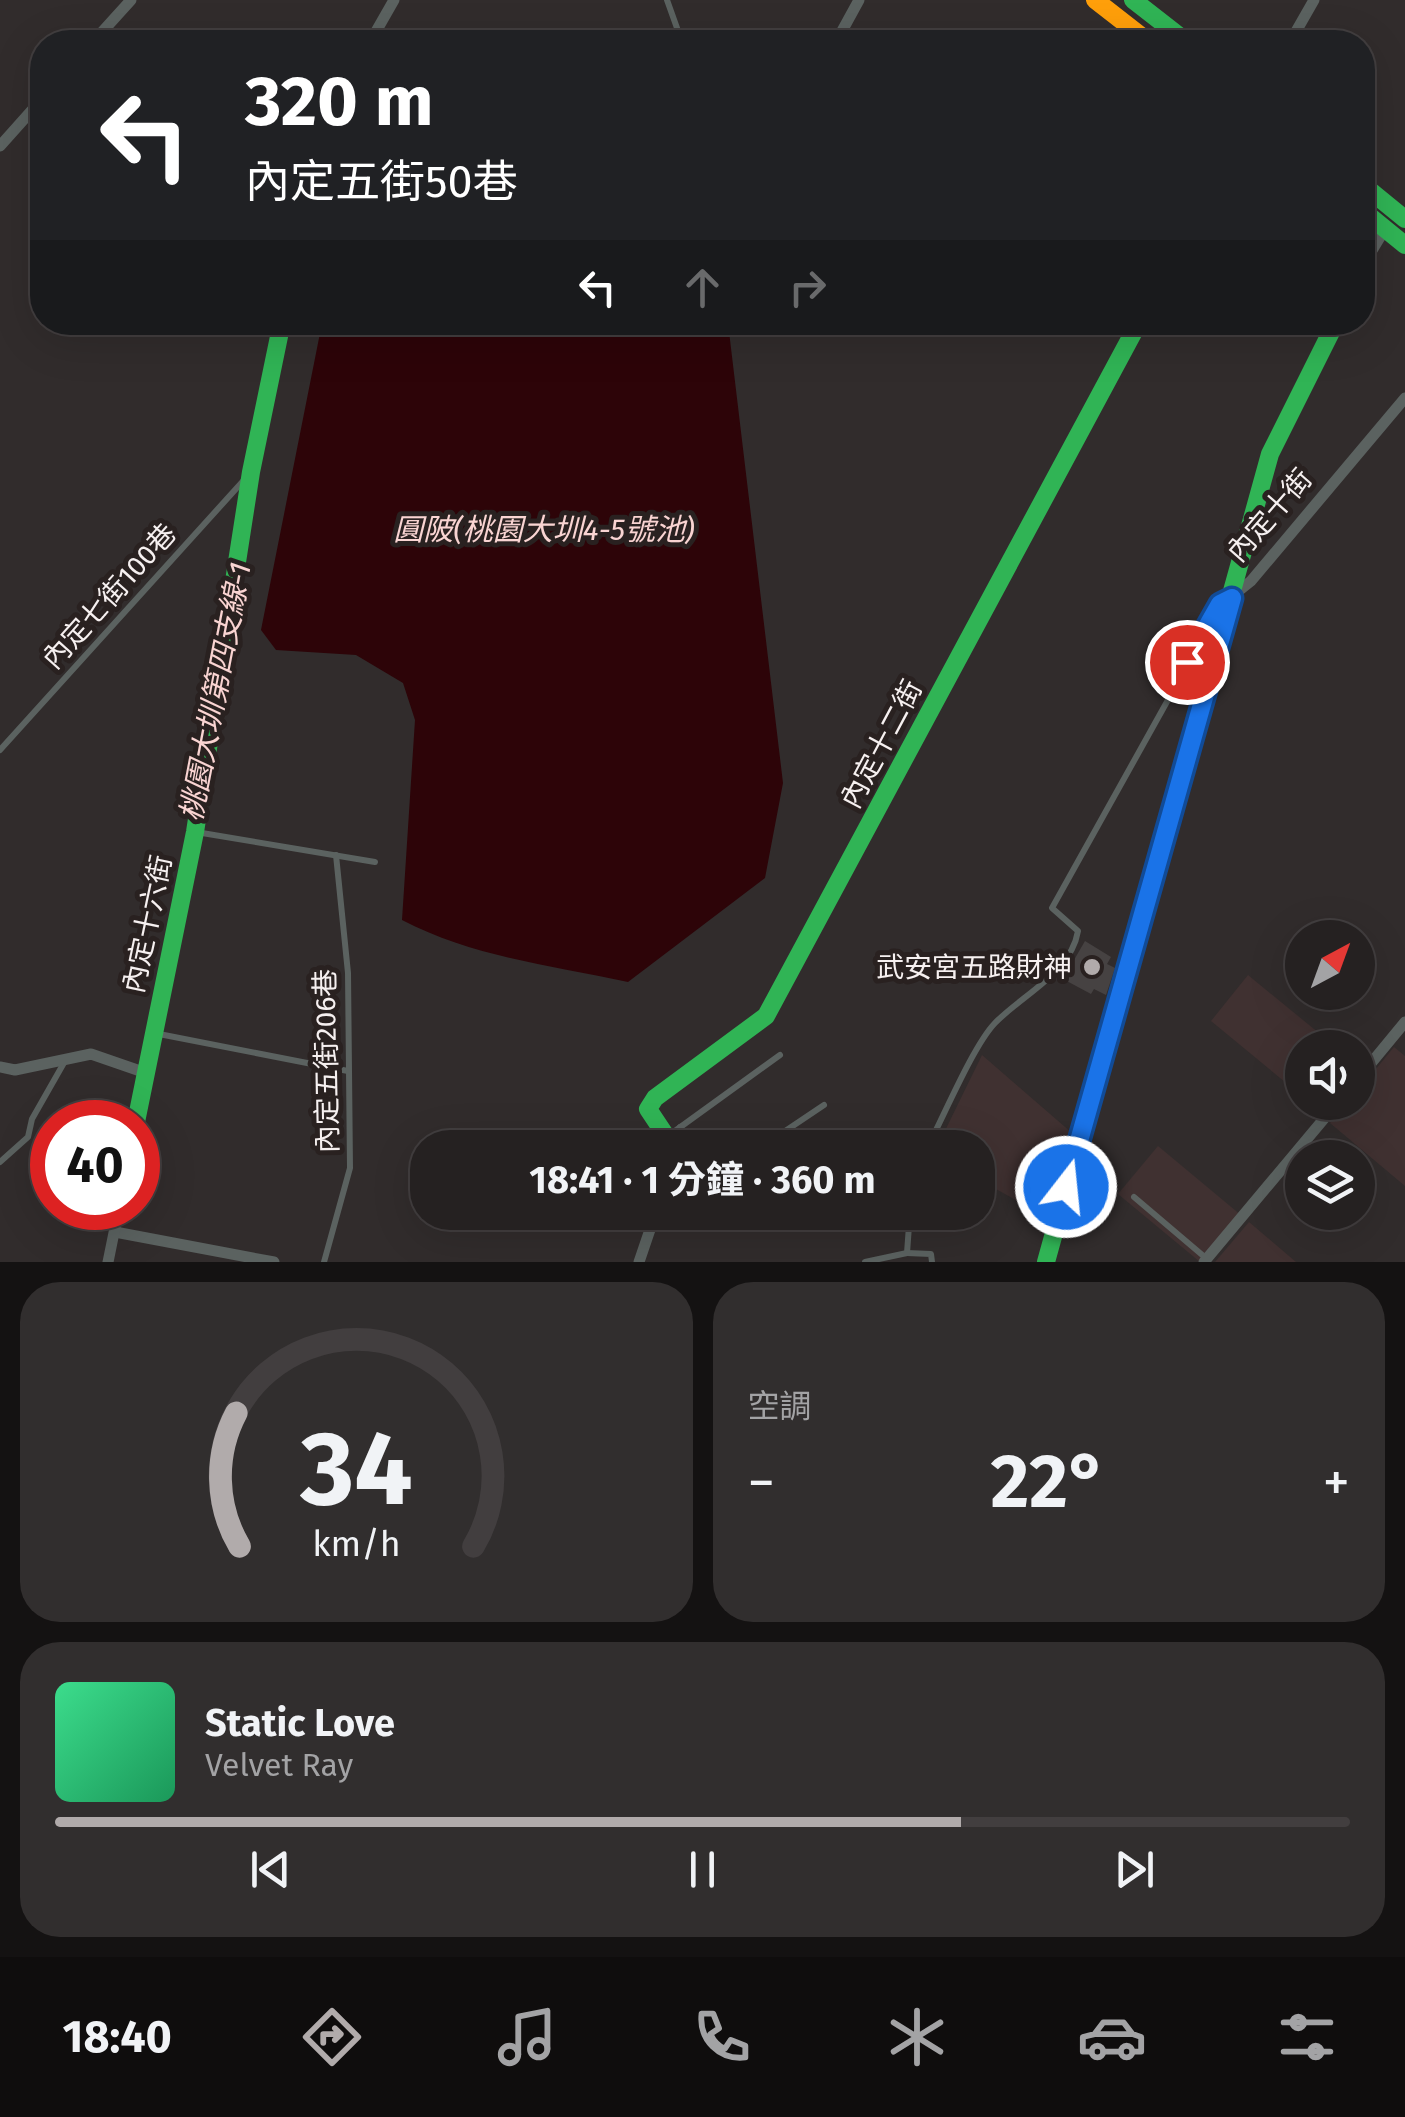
<!DOCTYPE html>
<html lang="zh-TW">
<meta charset="utf-8">
<style>
:root{--surface:#252121;--page:#312e2e;--text:#f1f3f6;--muted:#a3a3a5;--line:#423e3f;--accent:#b1abab}
body{margin:0;font-family:"Fira Sans","Noto Sans TC",sans-serif;background:var(--page);color:var(--text);height:100vh;display:flex;flex-direction:column;font-size:38px;white-space:nowrap}
*{box-sizing:border-box;margin:0}
p{font-size:32px;color:var(--muted)}
.icon{flex:none;width:55px;height:55px;fill:none;stroke:currentColor;stroke-width:2;stroke-linecap:round;stroke-linejoin:round}
.map{position:relative;height:1262px;overflow:hidden}
.drawer{display:flex;flex-direction:column;gap:20px;padding:20px;background:#141212;flex:1}
.drawer>*{flex:none}
.banner{position:absolute;left:30px;top:30px;width:1345px;height:305px;border-radius:40px;box-shadow:0 10px 40px #0002,0 0 0 2px var(--line);background:#202124;color:#fff;overflow:hidden}
.needle{width:65px;rotate:41deg}
.tools{position:absolute;left:1285px;top:920px;display:grid;gap:20px}
.tools a{display:grid;place-items:center;width:90px;height:90px;border-radius:50%;background:var(--surface);box-shadow:0 10px 40px #0002,0 0 0 2px var(--line);font-size:50px}
.speed{position:absolute;left:30px;top:1100px;display:flex;gap:20px;font-size:50px;font-weight:700;text-align:center}
.speed>*{display:grid;place-content:center;width:130px;height:130px;border-radius:50%;background:var(--surface);box-shadow:0 10px 40px #0002,0 0 0 2px var(--line);line-height:1}
.speed .limit{border:15px solid #d22;background:#fff;color:#111}
.pin{position:absolute;display:grid;place-items:center;width:85px;height:85px;color:#fff;margin:-42px;border:5px solid #fff;border-radius:50%;box-shadow:0 2px 10px #0007}
.me{position:absolute;width:110px;margin:-55px;rotate:16deg;stroke-linejoin:round;filter:drop-shadow(0 0 8px #0008)}
.turn{display:flex;align-items:center;gap:35px;height:210px;padding:0 50px;font-size:45px}
.turn .icon{width:130px;height:130px;stroke-width:2.5}
.turn b{display:block;font-size:70px;line-height:85px}
.lanes{display:flex;align-items:center;height:95px;padding:0 50px;background:#0003;justify-content:center;gap:50px;direction:ltr}
.lanes .off{opacity:.35}
.big{font-size:75px;font-weight:700;line-height:1.1}
.drawer .card{flex:1;display:flex;flex-direction:column;justify-content:center;gap:15px;min-width:0;padding:0 35px;border-radius:40px;background:var(--page)}
.drawer .dial{align-items:center;gap:0}
.dial svg{height:260px;overflow:visible;fill:none;stroke:var(--line);stroke-width:7;stroke-linecap:round;text-anchor:middle}
.dial text{fill:var(--text);stroke:none}
.song{display:flex;align-items:center;gap:30px}
.cover{width:120px;height:120px;border-radius:15px;background:linear-gradient(135deg,hsl(150 70% 55%),hsl(150 70% 35%))}
.played{height:10px;border-radius:5px;background:linear-gradient(90deg,var(--accent) 70%,var(--line) 70%)}
.keys{display:flex;justify-content:space-around;direction:ltr}
.heat{display:flex;justify-content:space-between;align-items:center;font-size:55px;direction:ltr}
.drawer .tiles{flex:1;display:grid;gap:20px;grid-template-columns:1fr 1fr}
.card:last-child{grid-column:span 2}
.trip{position:absolute;left:410px;top:1130px;width:585px;height:100px;border-radius:40px;background:var(--surface);box-shadow:0 10px 40px #0002,0 0 0 2px var(--line);font-weight:700;line-height:100px;text-align:center}
.tabs{display:flex;height:160px;justify-content:space-around;align-items:center;background:#0f0d0d;color:var(--muted)}
.tabs .icon{width:70px;height:70px}
.tabs .active{color:var(--accent)}
.tabs b{font-size:45px;color:var(--text)}
.map>svg:first-child{display:block}
.built{fill:#403131}
.water{fill:#2d0408}
.building{fill:#464242}
.lines{fill:none;stroke-linecap:round;stroke-linejoin:round}
.lane{stroke:#5b6260;stroke-width:6}
.street{stroke:#5b6260;stroke-width:11}
.fast{stroke:#30b455;stroke-width:18}
.slow{stroke:#ff9f0a;stroke-width:18}
.route-casing{stroke:#114b97;stroke-width:25}
.route{stroke:#1a73e8;stroke-width:18}
.poi-dot{fill:#b1abab;stroke:#292120;stroke-width:4}
.labels{text-anchor:middle;stroke-width:10;stroke-linejoin:round;paint-order:stroke}
.street-label{font-size:28px;fill:#f6f0f0;stroke:#292120}
.poi-label{font-size:28px;fill:#f6f0f0;stroke:#292120;text-anchor:end}
.water-label{font-size:30px;font-style:italic;fill:#f9d4d2;stroke:#292120}
</style>
<div class="map">
<svg width="1405" height="1262" viewBox="0 0 1405 1262">
<rect width="100%" height="100%" fill="#312c2c"/>
<g class="built">
<path d="M1248,975L1336,1047L1302,1048V1096L1211,1021Z"/>
<path d="M1394,1047L1405,1056V1186L1330,1123L1348,1103L1358,1102V1091Z"/>
<path d="M982,1055L1072,1133L1046,1217L978,1179V1148L937,1147Z"/>
<path d="M1158,1146L1242,1216L1200,1262L1118,1194Z"/>
<path d="M1249,1222L1296,1262H1215Z"/>
</g>
<path class="water" d="M322,323H728L783,783L765,878L628,982C550,965 473,957 402,920L415,720L403,683L356,655L276,650L261,630Z"/>
<path class="building" d="M1085,941L1111,957L1107,964L1115,968L1106,995L1094,989L1091,994L1063,979Z"/>
<g class="lines">
<g class="lane">
<path d="M667,0L682,42"/>
<path d="M0,750L244,480"/>
<path d="M196,832L375,862"/>
<path d="M159,1034L348,1071"/>
<path d="M680,1127L695,1148"/>
<path d="M668,1136L780,1055"/>
<path d="M760,1148L824,1105"/>
<path d="M927,1148C944,1116 973,1046 995,1023C1023,994 1071,973 1078,931L1052,908L1222,603"/>
<path d="M0,1162L28,1137L32,1119L65,1061"/>
<path d="M1134,1197L1207,1259"/>
<path d="M907,1253L931,1254L932,1262"/>
<path d="M324,1262L350,1168L348,973L336,855"/>
<path d="M865,1262L907,1253L910,1212"/>
</g>
<g class="street">
<path d="M93,42L131,0"/>
<path d="M370,42L394,0"/>
<path d="M836,42L859,0"/>
<path d="M1290,42L1314,0"/>
<path d="M0,146L42,99"/>
<path d="M1362,267L1385,229"/>
<path d="M1231,597L1251,581L1405,398"/>
<path d="M0,1067L15,1070L91,1054L146,1073"/>
<path d="M1358,1079L1405,1022"/>
<path d="M115,1232L274,1262"/>
<path d="M108,1262L119,1208"/>
<path d="M639,1262L656,1212"/>
<path d="M1204,1262L1338,1102"/>
</g>
<g class="fast">
<path d="M1133,0L1187,42"/>
<path d="M1362,184L1405,219"/>
<path d="M1362,210L1405,245"/>
<path d="M136,1122L195,832L251,472L282,322"/>
<path d="M674,1148L648,1109L655,1098L766,1016L1139,322"/>
<path d="M1046,1262L1270,454L1336,322"/>
</g>
<path class="slow" d="M1095,0L1149,42"/>
</g>
<g class="lines">
<defs>
<path id="route" d="M1066,1187L1232,598L1220,604L1187,662"/>
</defs>
<use href="#route" class="route-casing"/>
<use href="#route" class="route"/>
</g>
<circle class="poi-dot" cx="1092" cy="967" r="10"/>
<g class="labels">
<g class="street-label">
<text transform="translate(1269 515) rotate(-49)" y="10">內定十街</text>
<text transform="translate(109 596) rotate(-48)" y="10">內定七街100巷</text>
<text transform="translate(881 744) rotate(-62)" y="10">內定十二街</text>
<text transform="translate(147 924) rotate(-78)" y="10">內定十六街</text>
<text transform="translate(326 1061) rotate(-91)" y="10">內定五街206巷</text>
</g>
<g class="poi-label">
<text x="1072" y="977">武安宮五路財神</text>
</g>
<g class="water-label">
<text x="544" y="540">圓陂(桃園大圳4-5號池)</text>
<text transform="translate(216 692) rotate(-79)" y="10">桃園大圳第四支線-1</text>
</g>
</g>
</svg>
<div class="tools">
<a><svg class="needle" viewBox="-14 -14 28 28"><path d="M0-13l5 13h-10z" fill="#e53935"/><path d="M0 13l5-13h-10z" fill="#a3a3a5"/></svg></a>
<a><svg class="icon" aria-label="sound" viewBox="0 0 24 24"><path d="M4 9h4l5-4v14l-5-4H4zM17 9q2 3 0 6"/></svg></a>
<a><svg class="icon" aria-label="layers" viewBox="0 0 24 24"><path d="M12 4l9 5-9 5-9-5zM3 14l9 5 9-5"/></svg></a>
</div>
<div class="speed"><div class="limit">40</div></div>
<div class="pin" style="left:1187px;top:662px;background:#d93025"><svg class="icon" aria-label="arrive" viewBox="0 0 24 24"><path d="M6 21V4h12l-3 4 3 4H6"/></svg></div>
<svg class="me" style="left:1066px;top:1187px" viewBox="-20 -20 40 40"><circle r="17" fill="#1a73e8" stroke="#fff" stroke-width="3"/><path d="M0-11L8 9 0 5-8 9z" fill="#fff"/></svg>
<div class="trip">18:41 · 1 分鐘 · 360 m</div>
<div class="banner">
<div class="turn"><svg class="icon" aria-label="left" viewBox="0 0 24 24"><path d="M17 20v-9H6M10 6l-5 5 5 5"/></svg><div><b>320 m</b>內定五街50巷</div></div>
<div class="lanes"><svg class="icon" aria-label="left" viewBox="0 0 24 24"><path d="M17 20v-9H6M10 6l-5 5 5 5"/></svg><svg class="icon off" aria-label="ahead" viewBox="0 0 24 24"><path d="M12 20V5M6 11l6-6 6 6"/></svg><svg class="icon off" aria-label="right" viewBox="0 0 24 24"><path d="M7 20v-9h11M14 6l5 5-5 5"/></svg></div>
</div>
</div>
<section class="drawer">
<div class="tiles">
<div class="card dial"><svg viewBox="0 0 100 80">
<path d="M14 69A42 42 0 1 1 86 69"/>
<path d="M14 69A42 42 0 0 1 13 28" stroke="#b1abab"/>
<text x="50" y="56" font-size="32" font-weight="700">34</text>
<text x="50" y="72" font-size="11">km/h</text>
</svg></div>
<div class="card"><p>空調</p>
<div class="heat"><a>−</a><b class="big">22°</b><a>+</a></div>
</div>
<div class="card">
<div class="song"><i class="cover"></i><div><b>Static Love</b><p>Velvet Ray</p></div></div>
<div class="played"></div>
<div class="keys"><svg class="icon" aria-label="previous" viewBox="0 0 24 24"><path d="M18 5L8 12l10 7zM5 5v14"/></svg><svg class="icon" aria-label="pause" viewBox="0 0 24 24"><path d="M8 5v14M16 5v14"/></svg><svg class="icon" aria-label="next" viewBox="0 0 24 24"><path d="M6 5l10 7-10 7zM19 5v14"/></svg></div>
</div>
</div>
</section>
<nav class="tabs">
<b>18:40</b>
<svg class="icon active" aria-label="directions" viewBox="0 0 24 24"><path d="M12 3l9 9-9 9-9-9zM9 14v-3h6M13 9l2 2-2 2"/></svg>
<svg class="icon" aria-label="music" viewBox="0 0 24 24"><path d="M9 18V5l10-2v13"/><circle cx="6" cy="18" r="3"/><circle cx="16" cy="16" r="3"/></svg>
<svg class="icon" aria-label="phone" viewBox="0 0 24 24"><path d="M5 4h4l2 5-3 2q2 4 5 5l2-3 5 2v4C11 20 4 13 5 4z"/></svg>
<svg class="icon" aria-label="climate" viewBox="0 0 24 24"><path d="M12 3v18M4 7l16 10M4 17L20 7"/></svg>
<svg class="icon" aria-label="car" viewBox="0 0 24 24"><path d="M5 17H2v-5l4-1 3-4h7l3 4 3 1v5h-3M9 17h6M6 11h13"/><circle cx="7" cy="17" r="2"/><circle cx="17" cy="17" r="2"/></svg>
<svg class="icon" aria-label="filters" viewBox="0 0 24 24"><path d="M4 7h16M4 17h16"/><circle cx="9" cy="7" r="2"/><circle cx="15" cy="17" r="2"/></svg>
</nav>
